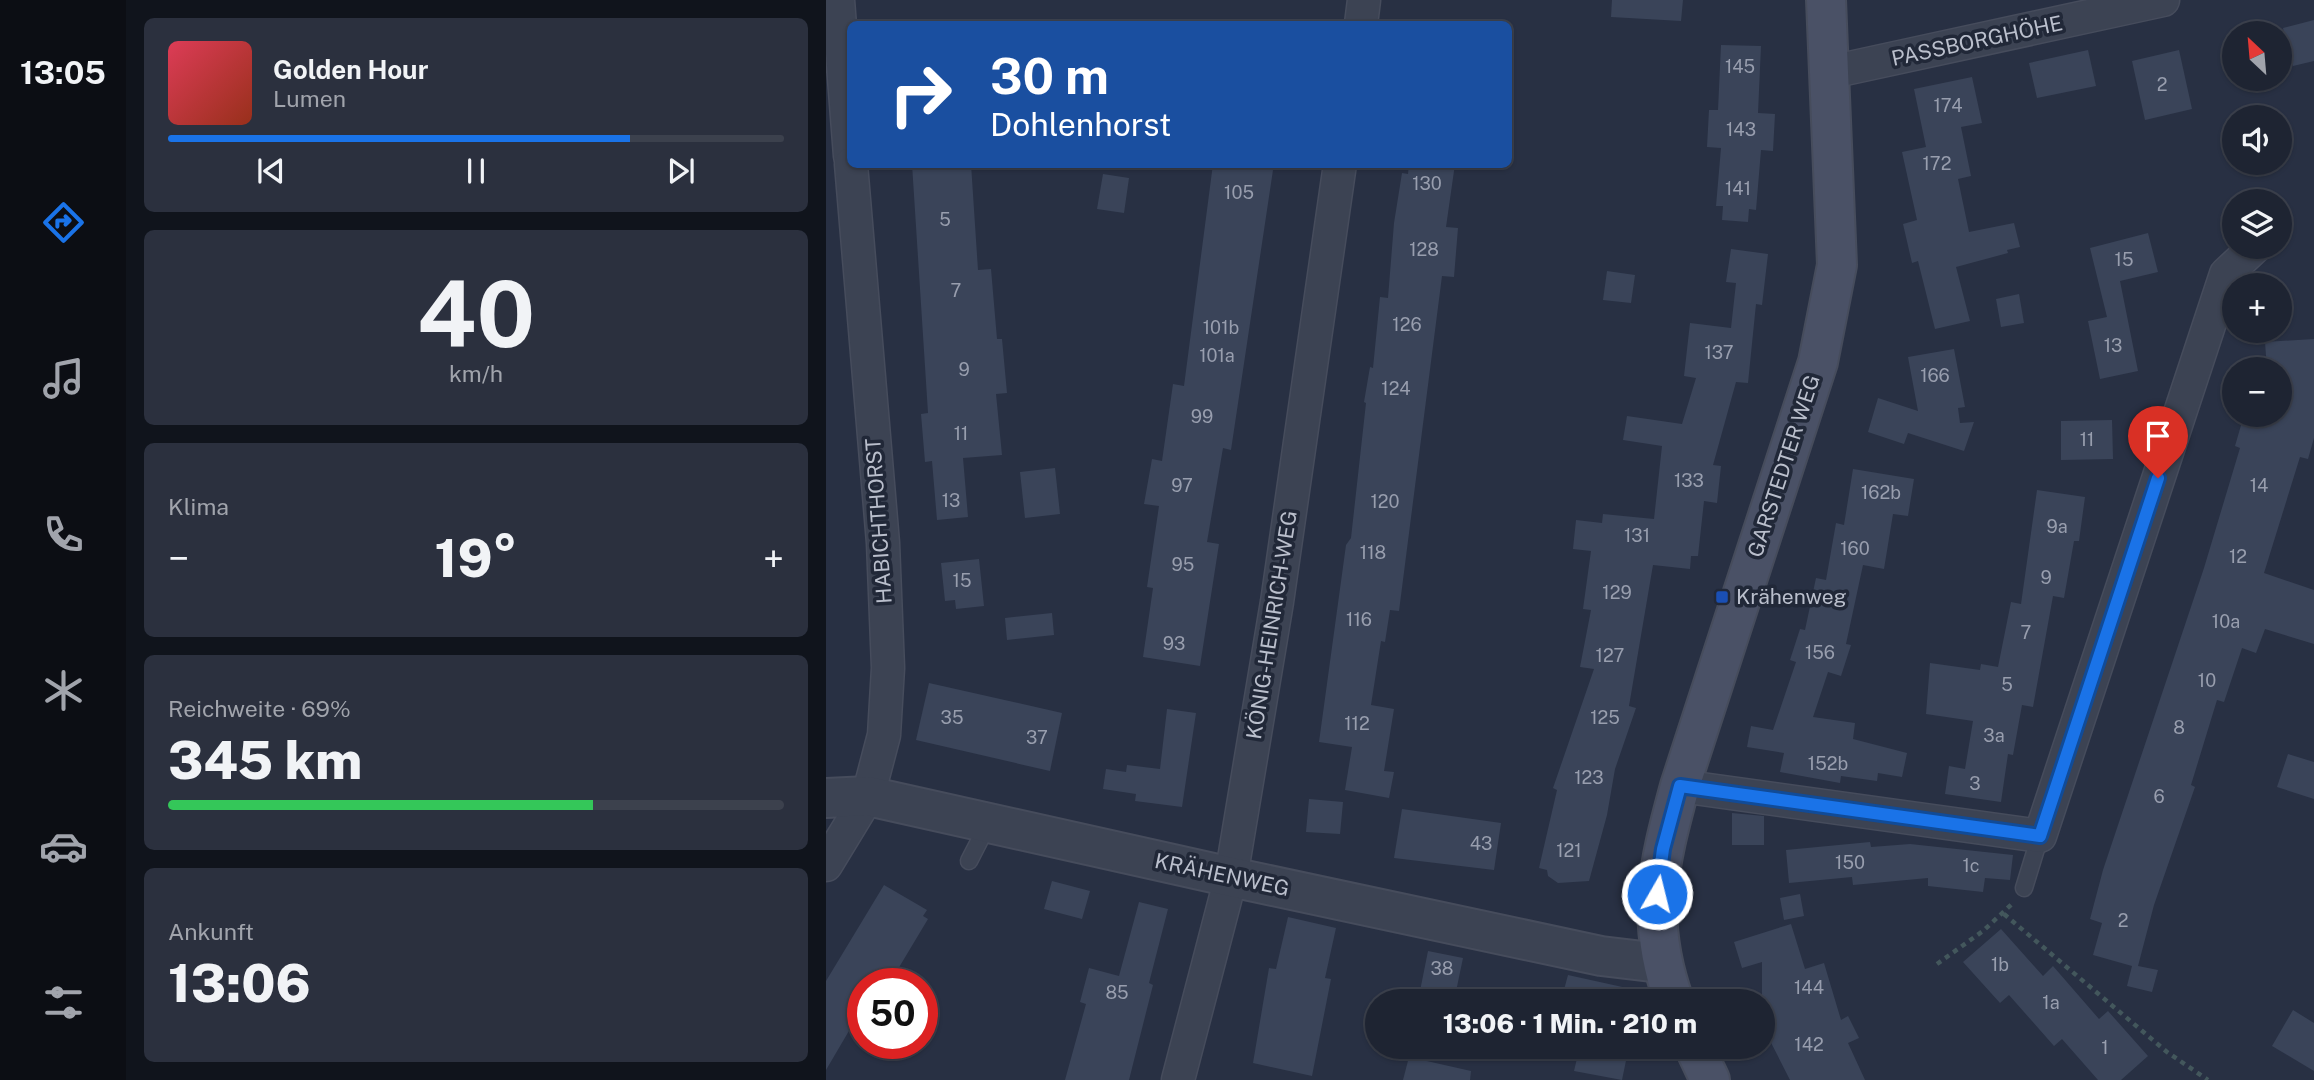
<!DOCTYPE html>
<html lang="de">
<meta charset="utf-8">
<style>
:root{--surface:#1e2432;--page:#2b303e;--text:#f1f3f6;--muted:#a1a4ac;--line:#3c414d;--accent:#1a73e8}
body{margin:0;font-family:"Public Sans",sans-serif;background:var(--page);color:var(--text);height:100vh;display:flex;flex-direction:column;font-size:26px;white-space:nowrap}
*{box-sizing:border-box;margin:0}
p{font-size:23px;color:var(--muted)}
.icon{flex:none;width:38px;height:38px;fill:none;stroke:currentColor;stroke-width:2;stroke-linecap:round;stroke-linejoin:round}
.map{position:relative;flex:1;overflow:hidden}
.details{display:flex;flex-direction:column;gap:18px;padding:18px;background:#10141c;width:700px}
.details>*{flex:none}
.guide{position:absolute;left:21px;top:21px;width:665px;height:147px;border-radius:10px;box-shadow:0 2px 5px #0004,0 0 0 2px var(--line);background:#1a4fa0;color:#fff;overflow:hidden}
.needle{width:46px;rotate:334deg}
.buttons{position:absolute;left:1396px;top:21px;display:grid;gap:14px}
.buttons a{display:grid;place-items:center;width:70px;height:70px;border-radius:50%;background:var(--surface);box-shadow:0 2px 5px #0004,0 0 0 2px var(--line);font-size:35px}
.speed{position:absolute;left:21px;top:968px;display:flex;gap:14px;font-size:35px;font-weight:700;text-align:center}
.speed>*{display:grid;place-content:center;width:91px;height:91px;border-radius:50%;background:var(--surface);box-shadow:0 2px 5px #0004,0 0 0 2px var(--line);line-height:1}
.speed .limit{border:10px solid #d22;background:#fff;color:#111}
.pin{position:absolute;display:grid;place-items:center;width:60px;height:60px;color:#fff;margin:-72px -30px;border-radius:50% 50% 50% 0;rotate:-45deg;box-shadow:0 0 7px #0007}
.pin .icon{rotate:45deg}
.me{position:absolute;width:77px;margin:-38px;rotate:8deg;stroke-linejoin:round;filter:drop-shadow(0 0 5px #0008)}
.turn{display:flex;align-items:center;gap:24px;height:147px;padding:0 28px;font-size:32px}
.turn .icon{width:91px;height:91px;stroke-width:2.5}
.turn b{display:block;font-size:49px;line-height:60px}
.big{font-size:52px;font-weight:800;line-height:1.1}
.details .widget{flex:1;display:flex;flex-direction:column;justify-content:center;gap:10px;min-width:0;padding:0 24px;border-radius:10px;background:var(--page)}
.details .dial{align-items:center;gap:0}
.dial b{font-size:91px;line-height:1}
.song{display:flex;align-items:center;gap:21px}
.cover{width:84px;height:84px;border-radius:10px;background:linear-gradient(135deg,hsl(350 70% 55%),hsl(10 70% 35%))}
.played{height:7px;border-radius:4px;background:linear-gradient(90deg,var(--accent) 75%,var(--line) 75%)}
.keys{display:flex;justify-content:space-around;direction:ltr}
.heat{display:flex;justify-content:space-between;align-items:center;font-size:38px;direction:ltr}
.charge{height:10px;border-radius:5px;background:linear-gradient(90deg,#34c759 69%,var(--line) 0)}
.trip{position:absolute;left:539px;top:989px;width:410px;height:70px;border-radius:35px;background:var(--surface);box-shadow:0 2px 5px #0004,0 0 0 2px var(--line);font-weight:800;line-height:70px;text-align:center}
main{display:flex;flex:1;min-height:0}
.menu{display:flex;flex-direction:column;width:126px;justify-content:space-around;align-items:center;background:#0c0e14;color:var(--muted)}
.menu .icon{width:49px;height:49px}
.menu .current{color:var(--accent)}
.menu b{font-size:32px;color:var(--text)}
.map>svg:first-child{display:block}
.building{fill:#3a4459}
.lines{fill:none;stroke-linecap:round;stroke-linejoin:round}
.service-casing{stroke:#464c5c;stroke-width:19}
.minor-casing{stroke:#464c5c;stroke-width:35}
.tertiary-casing{stroke:#464c5c;stroke-width:42}
.secondary-casing{stroke:#464c5c;stroke-width:42}
.path{stroke:#43575c;stroke-width:4.5;stroke-dasharray:5 5;stroke-linecap:butt}
.service{stroke:#3c4353;stroke-width:16}
.minor{stroke:#3c4353;stroke-width:32}
.tertiary{stroke:#3c4353;stroke-width:38}
.secondary{stroke:#4a5166;stroke-width:38}
.route-casing{stroke:#114b97;stroke-width:18}
.route{stroke:#1a73e8;stroke-width:12}
.transit-dot{fill:#1a4fb4;stroke:#212838;stroke-width:2.5}
.labels{text-anchor:middle;stroke-width:7;stroke-linejoin:round;paint-order:stroke}
.number-label{font-size:18px;fill:#989eae}
.street-label{font-size:21px;fill:#babfcc;stroke:#212838}
.poi-label{font-size:21px;fill:#babfcc;stroke:#212838;text-anchor:start}
</style>
<main>
<nav class="menu">
<b>13:05</b>
<svg class="icon current" aria-label="directions" viewBox="0 0 24 24"><path d="M12 3l9 9-9 9-9-9zM9 14v-3h6M13 9l2 2-2 2"/></svg>
<svg class="icon" aria-label="music" viewBox="0 0 24 24"><path d="M9 18V5l10-2v13"/><circle cx="6" cy="18" r="3"/><circle cx="16" cy="16" r="3"/></svg>
<svg class="icon" aria-label="phone" viewBox="0 0 24 24"><path d="M5 4h4l2 5-3 2q2 4 5 5l2-3 5 2v4C11 20 4 13 5 4z"/></svg>
<svg class="icon" aria-label="climate" viewBox="0 0 24 24"><path d="M12 3v18M4 7l16 10M4 17L20 7"/></svg>
<svg class="icon" aria-label="car" viewBox="0 0 24 24"><path d="M5 17H2v-5l4-1 3-4h7l3 4 3 1v5h-3M9 17h6M6 11h13"/><circle cx="7" cy="17" r="2"/><circle cx="17" cy="17" r="2"/></svg>
<svg class="icon" aria-label="filters" viewBox="0 0 24 24"><path d="M4 7h16M4 17h16"/><circle cx="9" cy="7" r="2"/><circle cx="15" cy="17" r="2"/></svg>
</nav>
<section class="details">
<div class="widget">
<div class="song"><i class="cover"></i><div><b>Golden Hour</b><p>Lumen</p></div></div>
<div class="played"></div>
<div class="keys"><svg class="icon" aria-label="previous" viewBox="0 0 24 24"><path d="M18 5L8 12l10 7zM5 5v14"/></svg><svg class="icon" aria-label="pause" viewBox="0 0 24 24"><path d="M8 5v14M16 5v14"/></svg><svg class="icon" aria-label="next" viewBox="0 0 24 24"><path d="M6 5l10 7-10 7zM19 5v14"/></svg></div>
</div>
<div class="widget dial"><b>40</b><p>km/h</p></div>
<div class="widget"><p>Klima</p>
<div class="heat"><a>−</a><b class="big">19°</b><a>+</a></div>
</div>
<div class="widget"><p>Reichweite · 69%</p><b class="big">345 km</b><div class="charge"></div></div>
<div class="widget"><p>Ankunft</p><b class="big">13:06</b></div>
</section>
<div class="map">
<svg width="1488" height="1080" viewBox="0 0 1488 1080">
<rect width="100%" height="100%" fill="#283043"/>
<g class="building">
<path d="M786,0H857L855,21L785,17Z"/>
<path d="M1488,20V61L1467,66L1457,28Z"/>
<path d="M895,45L935,46L932,113L949,114L947,151L935,150L930,210L923,209L922,222L896,220L897,206H890L895,148L881,147L883,110H892Z"/>
<path d="M1262,50L1270,86L1211,98L1203,63Z"/>
<path d="M1353,50L1366,109L1319,120L1306,61Z"/>
<path d="M1146,77L1156,123L1135,127L1145,176L1132,179L1143,232L1188,223L1194,247L1181,250L1182,253L1130,267L1144,321L1109,329L1092,261L1086,263L1077,224L1091,220L1076,152L1100,147L1088,89Z"/>
<path d="M86,164H145L152,270L165,269L171,339H176L181,393L170,394L176,455L137,458L142,517L111,520L106,461L99,462L95,414L102,413Z"/>
<path d="M387,164L447,170L405,450L397,448L381,542L393,544L374,666L317,657L327,588L321,587L333,506L318,504L326,459L336,461L347,384L358,386Z"/>
<path d="M583,164H629L620,227L632,228L628,277L616,276L573,611L564,610L559,642L555,641L545,705L568,709L558,771L568,772L563,798L519,790L526,747L493,742L520,545L525,538L540,403L538,402L544,367L547,368L554,297L562,298L568,223L576,173L582,174Z"/>
<path d="M277,174L303,178L298,213L271,209Z"/>
<path d="M1322,233L1332,272L1294,281L1312,371L1274,379L1262,321L1281,317L1264,248Z"/>
<path d="M905,249L942,254L936,305L930,304L922,383L910,382L887,465L895,466L891,503L878,501L872,556H865L864,569L827,565L803,706L810,708L789,769L781,815L763,881L732,883L722,876L721,870L713,868L731,790L727,788L768,669L754,667L765,610L757,609L765,551L747,549L750,520L776,523L777,514L828,519L836,446L797,440L801,416L856,424L870,378L858,376L864,323L905,328L910,283L900,282Z"/>
<path d="M781,271L809,275L805,303L777,300Z"/>
<path d="M1193,294L1198,323L1175,327L1170,299Z"/>
<path d="M1488,339V438L1482,459L1474,457L1438,573L1488,590V644L1439,629L1430,653L1416,648L1398,702L1391,700L1365,785L1369,787L1328,905L1312,966L1332,970L1326,992L1301,986L1306,966L1267,955L1276,923L1264,919L1277,870L1378,568L1414,448L1409,446L1418,415H1454V369H1441L1439,342Z"/>
<path d="M1128,349L1139,407L1132,408L1134,423L1148,422L1138,451L1082,433L1078,444L1042,432L1052,398L1092,411L1082,357Z"/>
<path d="M1286,420L1287,459L1235,460V421Z"/>
<path d="M229,468L234,514L199,518L194,472Z"/>
<path d="M1027,469L1088,479L1082,516L1067,514L1058,569L1037,565L1020,644L1025,645L1015,676L1002,672L987,717L1029,723L1027,739L1081,753L1076,777L1052,773L1051,781L1015,776L1014,783L954,772L958,753L921,747L925,726L947,730L970,662L964,660L974,629L979,630L990,578L1000,580L1010,523L1018,525Z"/>
<path d="M1211,490L1259,497L1253,541H1248L1238,598L1227,596L1207,707L1196,705L1187,755L1182,754L1175,802L1119,794L1123,766L1139,769L1147,721L1100,714L1104,663L1154,670L1155,664L1172,667L1185,602L1195,604Z"/>
<path d="M153,559L158,606L130,609L129,600L119,601L115,563Z"/>
<path d="M226,613L228,635L181,640L179,618Z"/>
<path d="M103,683L236,713L224,771L90,740Z"/>
<path d="M341,709L370,713L356,807L309,801L310,794L277,789L280,769L300,772L301,765L334,769Z"/>
<path d="M1462,754L1488,762V799L1451,787Z"/>
<path d="M483,799L517,802L514,834L480,832Z"/>
<path d="M576,809L675,823L668,870L568,858Z"/>
<path d="M906,813L938,816V845H906Z"/>
<path d="M1044,842L1045,847L1084,844L1187,855L1184,880L1159,878L1157,892L1102,886V878L1027,885L1026,877L963,883L960,850Z"/>
<path d="M226,881L264,891L256,919L218,909Z"/>
<path d="M58,885L101,910L97,916L102,919L63,984H37V1030L27,1024L0,1070V981Z"/>
<path d="M974,894L978,916L958,920L954,898Z"/>
<path d="M313,902L342,909L323,983L327,985L303,1080H239L260,1004L254,1002L263,968L293,976Z"/>
<path d="M462,917L510,928L499,978L505,979L486,1076L427,1063L443,968L450,969Z"/>
<path d="M965,924L979,969L998,963L1015,1020L1022,1016L1033,1038L1022,1043L1039,1080H964L936,1025V962L916,968L908,942Z"/>
<path d="M1175,929L1217,976L1227,966L1273,1019L1282,1011L1322,1056L1295,1080H1272L1236,1039L1228,1046L1183,995L1174,1003L1137,962Z"/>
<path d="M602,951L637,958L628,1001H592Z"/>
<path d="M742,975L819,992L818,1001H735Z"/>
<path d="M1467,1010L1488,1023V1071L1446,1046Z"/>
<path d="M770,1046H803L796,1080L748,1071L753,1050L768,1053Z"/>
<path d="M583,1057L645,1071L644,1080H577Z"/>
</g>
<g class="lines">
<defs>
<g id="service">
<path d="M143,861L162,824"/>
<path d="M1198,888L1214,836"/>
</g>
<g id="minor">
<path d="M12,0L24,156"/>
<path d="M535,24L538,0"/>
<path d="M1005,72L1337,0"/>
<path d="M854,786L1214,836L1400,274L1429,247"/>
<path d="M0,865L42,796L58,735L62,668L57,543L25,164"/>
<path d="M352,1080L405,877L451,602L514,164"/>
</g>
<path id="tertiary" d="M0,798L42,796L405,877L775,956L834,963"/>
<g id="secondary">
<path d="M848,1001C819,919 832,867 854,786L992,362L1011,265L1000,0"/>
<path d="M868,1046L884,1080"/>
</g>
</defs>
<use href="#service" class="service-casing"/>
<use href="#minor" class="minor-casing"/>
<use href="#tertiary" class="tertiary-casing"/>
<use href="#secondary" class="secondary-casing"/>
<g class="path">
<path d="M1178,914L1341,1052L1382,1080"/>
<path d="M1111,964L1157,931L1187,903"/>
</g>
<use href="#service" class="service"/>
<use href="#minor" class="minor"/>
<use href="#tertiary" class="tertiary"/>
<use href="#secondary" class="secondary"/>
</g>
<g class="lines">
<defs>
<path id="route" d="M831,894L837,849L854,786L1214,836L1332,478"/>
</defs>
<use href="#route" class="route-casing"/>
<use href="#route" class="route"/>
</g>
<rect class="transit-dot" x="889" y="590" width="14" height="14" rx="3.5"/>
<g class="labels">
<g class="number-label">
<text x="914" y="73">145</text>
<text x="1336" y="91">2</text>
<text x="1122" y="112">174</text>
<text x="915" y="136">143</text>
<text x="1111" y="170">172</text>
<text x="601" y="190">130</text>
<text x="912" y="195">141</text>
<text x="413" y="199">105</text>
<text x="119" y="226">5</text>
<text x="598" y="256">128</text>
<text x="1298" y="266">15</text>
<text x="130" y="297">7</text>
<text x="581" y="331">126</text>
<text x="395" y="334">101b</text>
<text x="1287" y="352">13</text>
<text x="893" y="359">137</text>
<text x="391" y="362">101a</text>
<text x="138" y="376">9</text>
<text x="1109" y="382">166</text>
<text x="570" y="395">124</text>
<text x="376" y="423">99</text>
<text x="135" y="440">11</text>
<text x="1261" y="446">11</text>
<text x="863" y="487">133</text>
<text x="356" y="492">97</text>
<text x="1433" y="492">14</text>
<text x="1055" y="499">162b</text>
<text x="125" y="507">13</text>
<text x="559" y="508">120</text>
<text x="1231" y="533">9a</text>
<text x="811" y="542">131</text>
<text x="1029" y="555">160</text>
<text x="547" y="559">118</text>
<text x="1412" y="563">12</text>
<text x="357" y="571">95</text>
<text x="1220" y="584">9</text>
<text x="136" y="587">15</text>
<text x="791" y="599">129</text>
<text x="533" y="626">116</text>
<text x="1400" y="628">10a</text>
<text x="1200" y="639">7</text>
<text x="348" y="650">93</text>
<text x="994" y="659">156</text>
<text x="784" y="662">127</text>
<text x="1381" y="687">10</text>
<text x="1181" y="691">5</text>
<text x="126" y="724">35</text>
<text x="779" y="724">125</text>
<text x="531" y="730">112</text>
<text x="1353" y="734">8</text>
<text x="1168" y="742">3a</text>
<text x="211" y="744">37</text>
<text x="1002" y="770">152b</text>
<text x="763" y="784">123</text>
<text x="1149" y="790">3</text>
<text x="1333" y="803">6</text>
<text x="655" y="850">43</text>
<text x="743" y="857">121</text>
<text x="1024" y="869">150</text>
<text x="1145" y="872">1c</text>
<text x="1297" y="927">2</text>
<text x="1174" y="971">1b</text>
<text x="616" y="975">38</text>
<text x="983" y="994">144</text>
<text x="291" y="999">85</text>
<text x="1225" y="1009">1a</text>
<text x="983" y="1051">142</text>
<text x="1279" y="1054">1</text>
</g>
<g class="street-label">
<text transform="translate(1151 41) rotate(-12)" y="7">PASSBORGHÖHE</text>
<text transform="translate(958 466) rotate(-72)" y="7">GARSTEDTER WEG</text>
<text transform="translate(53 521) rotate(-94)" y="7">HABICHTHORST</text>
<text transform="translate(446 625) rotate(-81)" y="7">KÖNIG-HEINRICH-WEG</text>
<text transform="translate(396 875) rotate(12)" y="7">KRÄHENWEG</text>
</g>
<g class="poi-label">
<text x="910" y="604">Krähenweg</text>
</g>
</g>
</svg>
<div class="buttons">
<a><svg class="needle" viewBox="-14 -14 28 28"><path d="M0-13l5 13h-10z" fill="#e53935"/><path d="M0 13l5-13h-10z" fill="#a1a4ac"/></svg></a>
<a><svg class="icon" aria-label="sound" viewBox="0 0 24 24"><path d="M4 9h4l5-4v14l-5-4H4zM17 9q2 3 0 6"/></svg></a>
<a><svg class="icon" aria-label="layers" viewBox="0 0 24 24"><path d="M12 4l9 5-9 5-9-5zM3 14l9 5 9-5"/></svg></a>
<a>+</a>
<a>−</a>
</div>
<div class="speed"><div class="limit">50</div></div>
<div class="pin" style="left:1332px;top:478px;background:#d93025"><svg class="icon" aria-label="arrive" viewBox="0 0 24 24"><path d="M6 21V4h12l-3 4 3 4H6"/></svg></div>
<svg class="me" style="left:831px;top:894px" viewBox="-20 -20 40 40"><circle r="17" fill="#1a73e8" stroke="#fff" stroke-width="3"/><path d="M0-11L8 9 0 5-8 9z" fill="#fff"/></svg>
<div class="trip">13:06 · 1 Min. · 210 m</div>
<div class="guide">
<div class="turn"><svg class="icon" aria-label="right" viewBox="0 0 24 24"><path d="M7 20v-9h11M14 6l5 5-5 5"/></svg><div><b>30 m</b>Dohlenhorst</div></div>
</div>
</div>
</main>
